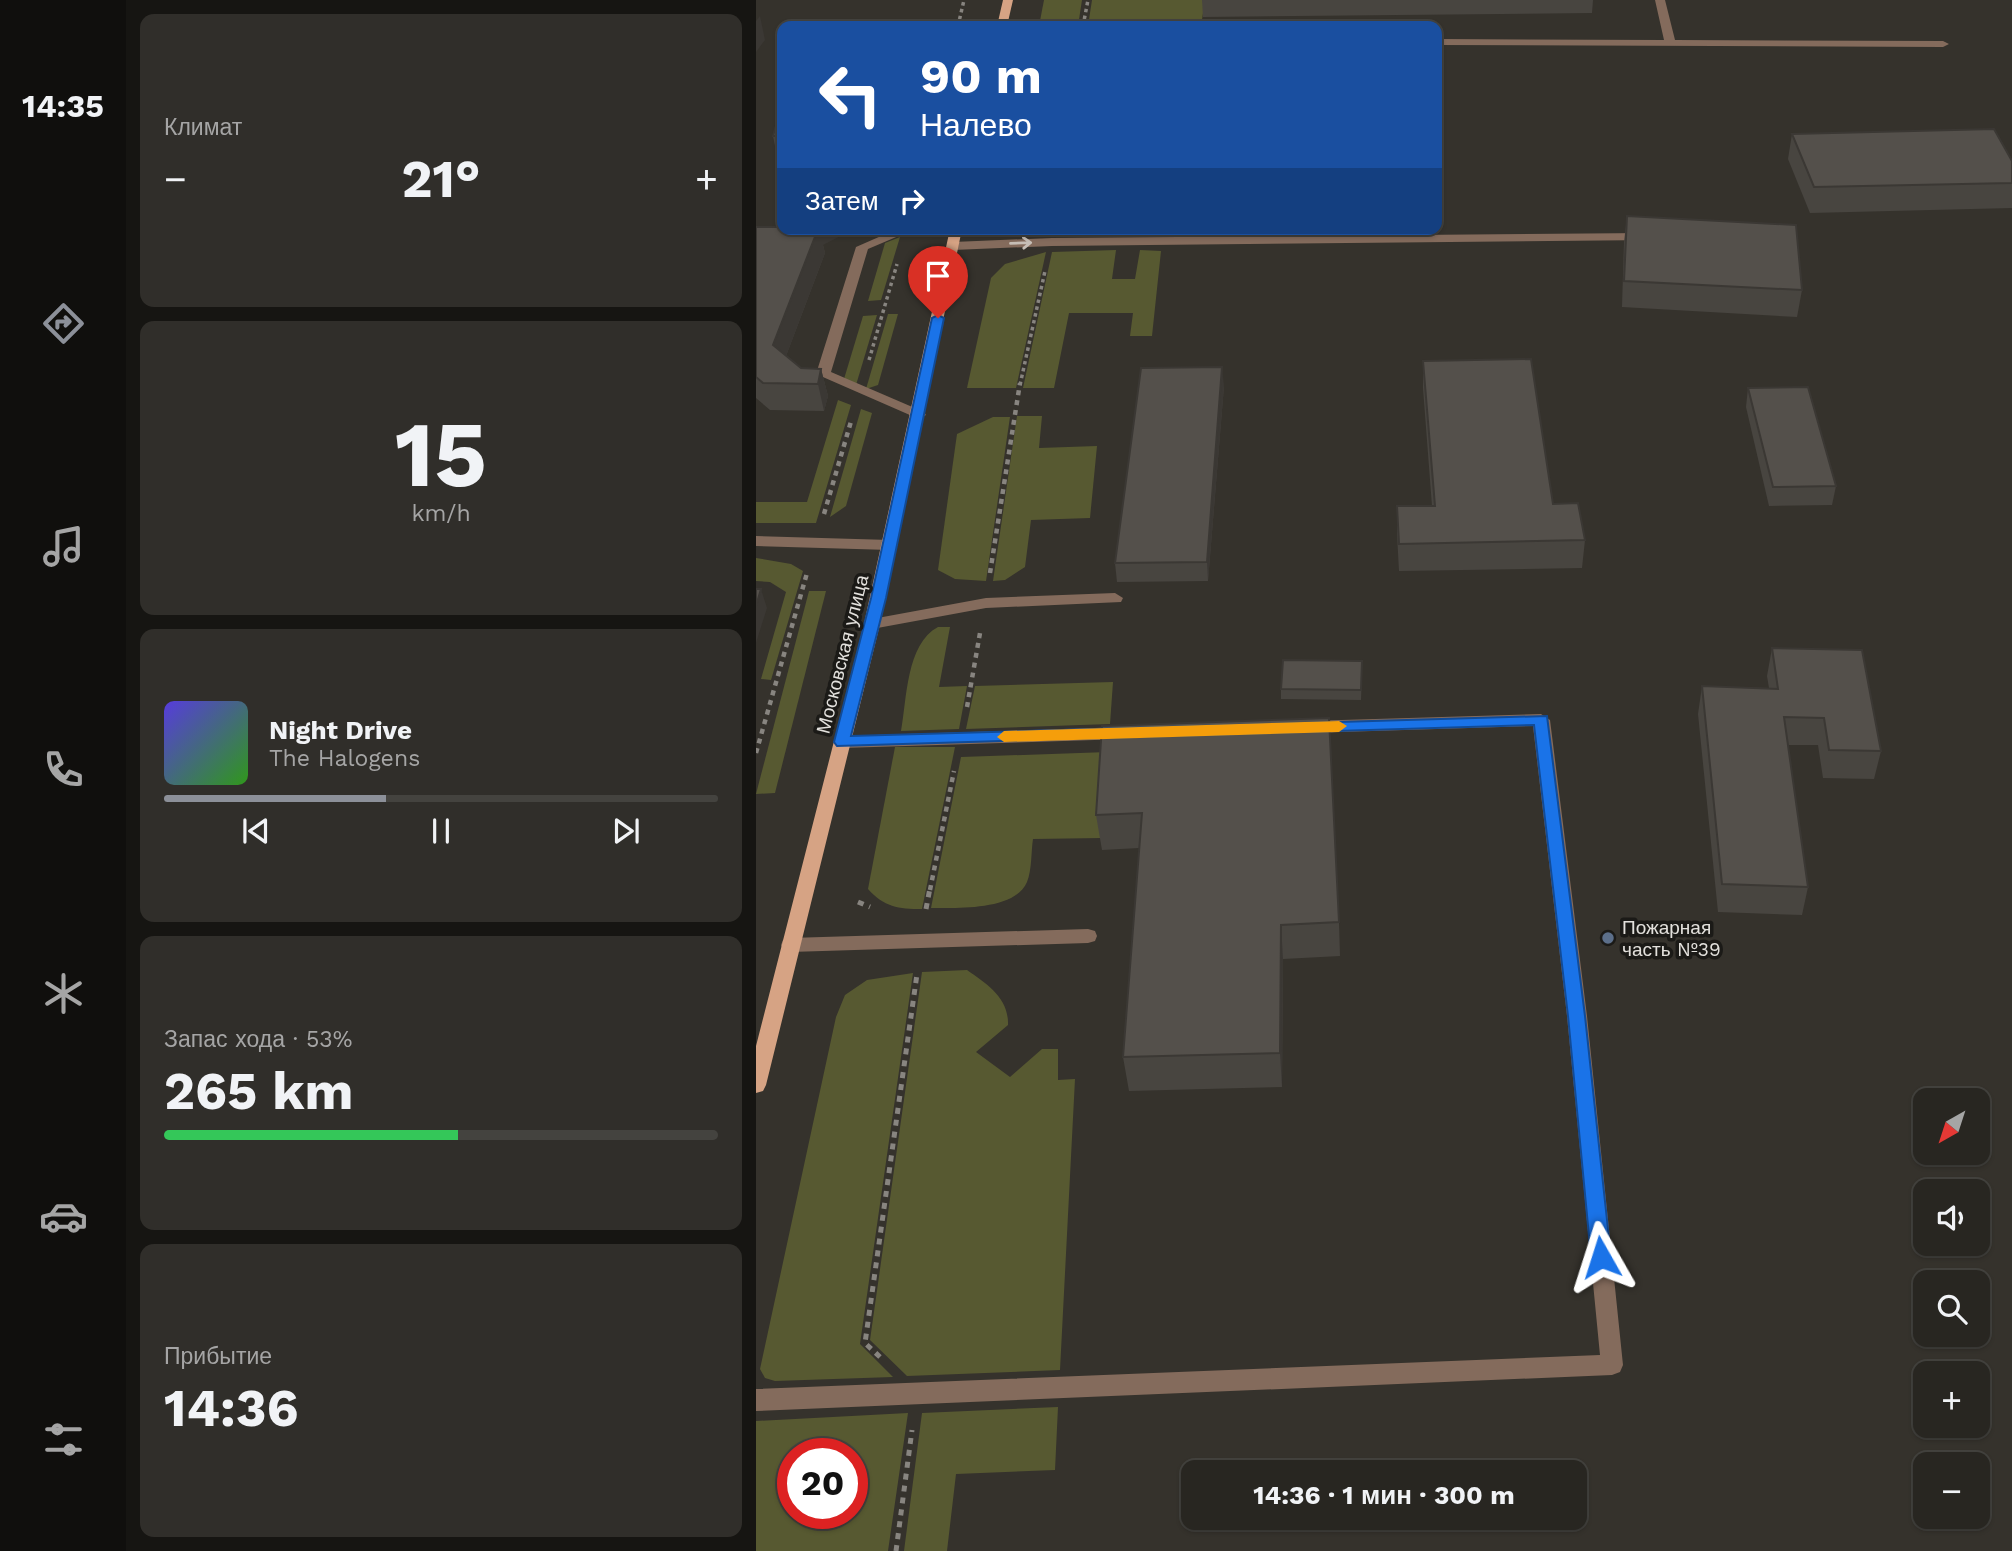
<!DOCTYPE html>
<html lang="ru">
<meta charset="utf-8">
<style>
:root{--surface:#282621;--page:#302e2a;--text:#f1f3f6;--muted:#a5a5a5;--line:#44433f;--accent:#8c9099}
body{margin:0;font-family:"Work Sans",sans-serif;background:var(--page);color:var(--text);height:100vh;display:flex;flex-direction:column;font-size:26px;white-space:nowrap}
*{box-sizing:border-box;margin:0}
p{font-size:23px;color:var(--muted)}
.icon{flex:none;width:38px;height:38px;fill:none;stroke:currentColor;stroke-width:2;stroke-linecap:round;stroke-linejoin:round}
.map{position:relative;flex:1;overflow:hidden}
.side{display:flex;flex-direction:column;gap:14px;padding:14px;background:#161512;width:630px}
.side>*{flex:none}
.hud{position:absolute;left:21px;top:21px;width:665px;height:214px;border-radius:14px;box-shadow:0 2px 5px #0004,0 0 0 2px var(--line);background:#1a4fa0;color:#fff;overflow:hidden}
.needle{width:46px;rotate:219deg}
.controls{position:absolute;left:1157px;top:1088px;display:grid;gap:14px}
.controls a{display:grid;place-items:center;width:77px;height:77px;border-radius:14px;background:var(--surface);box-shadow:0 2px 5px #0004,0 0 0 2px var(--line);font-size:35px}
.speed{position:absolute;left:21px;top:1438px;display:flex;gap:14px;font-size:35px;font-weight:700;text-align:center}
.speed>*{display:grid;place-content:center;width:91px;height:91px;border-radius:50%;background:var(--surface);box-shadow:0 2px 5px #0004,0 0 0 2px var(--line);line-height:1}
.speed .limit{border:10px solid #d22;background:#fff;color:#111}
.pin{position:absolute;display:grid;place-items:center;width:60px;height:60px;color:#fff;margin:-72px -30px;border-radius:50% 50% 50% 0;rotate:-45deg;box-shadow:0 0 7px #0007}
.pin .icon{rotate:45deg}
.me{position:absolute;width:77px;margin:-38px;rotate:354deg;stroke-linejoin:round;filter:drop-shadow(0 0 5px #0008)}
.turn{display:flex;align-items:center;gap:24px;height:147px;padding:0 28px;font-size:32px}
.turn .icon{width:91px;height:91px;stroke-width:2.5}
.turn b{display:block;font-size:49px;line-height:60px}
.then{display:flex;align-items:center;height:66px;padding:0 28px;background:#0003;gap:14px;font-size:26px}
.big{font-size:52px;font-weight:700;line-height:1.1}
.side .widget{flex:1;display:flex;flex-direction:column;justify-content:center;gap:10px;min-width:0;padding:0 24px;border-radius:14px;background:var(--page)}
.side .dial{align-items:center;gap:0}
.dial b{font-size:91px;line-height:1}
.song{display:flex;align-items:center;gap:21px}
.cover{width:84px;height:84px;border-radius:10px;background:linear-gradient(135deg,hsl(250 70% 55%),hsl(110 70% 35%))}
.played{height:7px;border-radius:4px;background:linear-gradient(90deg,var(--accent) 40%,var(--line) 40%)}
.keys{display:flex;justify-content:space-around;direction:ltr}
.heat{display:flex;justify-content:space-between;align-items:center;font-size:38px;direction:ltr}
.charge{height:10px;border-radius:5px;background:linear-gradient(90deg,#34c759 53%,var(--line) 0)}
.trip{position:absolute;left:425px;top:1460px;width:406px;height:70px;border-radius:14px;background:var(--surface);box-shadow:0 2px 5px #0004,0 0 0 2px var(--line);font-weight:700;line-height:70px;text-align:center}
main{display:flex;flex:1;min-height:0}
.menu{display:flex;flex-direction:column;width:126px;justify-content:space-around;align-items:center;background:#100f0d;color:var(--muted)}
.menu .icon{width:49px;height:49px}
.menu .active{color:var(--accent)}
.menu b{font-size:32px;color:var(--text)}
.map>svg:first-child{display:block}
.green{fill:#575931;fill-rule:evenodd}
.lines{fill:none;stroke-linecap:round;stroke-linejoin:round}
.path-far2{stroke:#888580;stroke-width:3.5;stroke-dasharray:3.5 3.5;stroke-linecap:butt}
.path-far1{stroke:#888580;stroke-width:4.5;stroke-dasharray:5 5;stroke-linecap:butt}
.path{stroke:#888580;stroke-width:5;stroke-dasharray:6 6;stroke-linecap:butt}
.minor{fill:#846b5c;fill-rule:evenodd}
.major{fill:#d6a384;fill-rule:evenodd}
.wall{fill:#484540}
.shaded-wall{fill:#3b3834}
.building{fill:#54504b;stroke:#3b3834;stroke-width:2}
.oneway{stroke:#c6beb6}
.route{fill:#1a73e8;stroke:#114b97;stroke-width:2}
.slow{fill:#f59e0b}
.service-dot{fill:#5c6f8a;stroke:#1b1a17;stroke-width:2.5}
.labels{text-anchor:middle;stroke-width:7;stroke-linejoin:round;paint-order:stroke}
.street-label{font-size:19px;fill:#e3e1dd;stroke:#1b1a17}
.poi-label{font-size:19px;fill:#e3e1dd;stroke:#1b1a17;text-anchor:start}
</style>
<main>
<nav class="menu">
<b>14:35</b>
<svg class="icon active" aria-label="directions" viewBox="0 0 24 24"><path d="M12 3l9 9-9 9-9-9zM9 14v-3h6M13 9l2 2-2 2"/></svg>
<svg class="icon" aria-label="music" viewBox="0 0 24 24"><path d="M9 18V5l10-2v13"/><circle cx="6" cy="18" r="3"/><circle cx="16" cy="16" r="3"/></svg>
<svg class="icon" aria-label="phone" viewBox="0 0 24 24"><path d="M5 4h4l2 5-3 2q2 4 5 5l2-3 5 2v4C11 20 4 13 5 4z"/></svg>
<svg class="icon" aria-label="climate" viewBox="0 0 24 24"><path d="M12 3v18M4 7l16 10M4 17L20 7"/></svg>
<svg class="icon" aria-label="car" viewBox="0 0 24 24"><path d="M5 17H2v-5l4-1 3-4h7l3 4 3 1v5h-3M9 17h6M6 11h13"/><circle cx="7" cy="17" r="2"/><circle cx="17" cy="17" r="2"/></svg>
<svg class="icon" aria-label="filters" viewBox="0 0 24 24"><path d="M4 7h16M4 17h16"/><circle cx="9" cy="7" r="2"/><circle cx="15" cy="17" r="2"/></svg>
</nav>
<section class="side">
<div class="widget"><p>Климат</p>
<div class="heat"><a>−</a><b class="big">21°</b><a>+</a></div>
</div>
<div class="widget dial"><b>15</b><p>km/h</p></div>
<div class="widget">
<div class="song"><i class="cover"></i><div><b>Night Drive</b><p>The Halogens</p></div></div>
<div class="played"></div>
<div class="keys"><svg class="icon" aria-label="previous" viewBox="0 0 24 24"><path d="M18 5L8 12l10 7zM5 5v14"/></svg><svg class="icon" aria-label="pause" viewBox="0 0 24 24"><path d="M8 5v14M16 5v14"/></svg><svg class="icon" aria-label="next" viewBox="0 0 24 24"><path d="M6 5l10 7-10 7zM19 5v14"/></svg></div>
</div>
<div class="widget"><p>Запас хода · 53%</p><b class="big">265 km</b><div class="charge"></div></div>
<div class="widget"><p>Прибытие</p><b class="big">14:36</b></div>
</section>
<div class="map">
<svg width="1256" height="1551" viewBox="0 0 1256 1551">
<rect width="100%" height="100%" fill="#35322c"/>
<g class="green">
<path d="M288,0H326L322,26H283Z"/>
<path d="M336,0H449L445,26H332Z"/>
<path d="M144,237L125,300L112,301L129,243Z"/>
<path d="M360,250L356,279H379L384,250L405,251L396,336H374L377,313H313L298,388H267L296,252Z"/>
<path d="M290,252L260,388H211L235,278L249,264Z"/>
<path d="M132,314H142L122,385L110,389Z"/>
<path d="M121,315L100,385L88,379L107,316Z"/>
<path d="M82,400L95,405L60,523H0V502H51Z"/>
<path d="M105,409L116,413L90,506L74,517Z"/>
<path d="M261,416H286L283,448L341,446L334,518L275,520L269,567L249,580L237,581Z"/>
<path d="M237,417H254L230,581L199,579L182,570L201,434Z"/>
<path d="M0,558L35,564L47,571L15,680L5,679L30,592L14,582L0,581Z"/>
<path d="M53,591H70L19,793L0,794Z"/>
<path d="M182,627H194L183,687L211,686L203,729L145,731C151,699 150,644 182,627Z"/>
<path d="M357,682L354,724L210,729L219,686Z"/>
<path d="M139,747H199L166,909C142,909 128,907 112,889Z"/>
<path d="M352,752L346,838L277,839C275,852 276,870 271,882C259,911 200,908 175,908L205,757Z"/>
<path d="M211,970C231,984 253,998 252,1025L220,1052L254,1077L286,1049H302V1080L319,1079L304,1370L151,1376L114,1340L166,972Z"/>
<path d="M157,973L104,1344L137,1377L19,1381L9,1378L4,1369L80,1017L89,995L111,980Z"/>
<path d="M302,1407L299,1470L200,1474L191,1551H148L166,1413Z"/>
<path d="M152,1413L132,1551H0V1421ZM37,1454H96V1514H37Z"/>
</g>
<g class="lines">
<g class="path-far2">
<path d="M202,26L208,0"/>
<path d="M327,26L332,0"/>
<path d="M113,360L141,264"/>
<path d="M264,385L289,271"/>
</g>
<g class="path-far1">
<path d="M68,514L96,418"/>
<path d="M234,573L264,383"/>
<path d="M211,707L224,633"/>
<path d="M0,753L51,573"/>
<path d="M174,890L198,771"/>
</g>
<g class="path">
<path d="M102,902L114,907"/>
<path d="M170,909L174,888"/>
<path d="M124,1357L109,1343L161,974"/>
<path d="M140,1551L156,1430"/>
</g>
<g class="minor">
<path d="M899,0H909L919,40L1187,41L1193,44L1187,47L681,45V39L908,40Z"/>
<path d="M141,229H159L112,249L75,372L168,412L170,415L163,419L60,374L100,247Z"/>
<path d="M891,233L897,237L896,240L296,246L197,250L191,246L197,242L296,238Z"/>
<path d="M0,536L134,540L142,545L134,550L0,546Z"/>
<path d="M359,593L367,598L365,602L230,608L116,629L108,624L116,619L230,598Z"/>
<path d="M785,714L794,720L831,1016L867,1365L864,1372L856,1375L0,1411V1389L844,1355L811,1016L777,726L552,733L543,727L552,721Z"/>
<path d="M370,727L379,733L370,739L86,748L77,742L86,736Z"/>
<path d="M332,929L339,931L341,936L339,941L332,943L34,952L27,950L25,945L27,940L34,938Z"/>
</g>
<g class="major">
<path d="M247,0H257L251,26H241Z"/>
<path d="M194,229H206L124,624L10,1085L7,1091L0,1093V1046L108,624Z"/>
</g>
</g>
<g class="wall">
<path d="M446,0H837L836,13L447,17Z"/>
<path d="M26,105V161H22L17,136Z"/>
<path d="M1036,134L1256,161V208L1054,213L1032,159Z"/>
<path d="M871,216L1046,290L1041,317L866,307L868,242Z"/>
<path d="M0,227H21L67,245L69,253L30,356L45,368L65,369L72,396L68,411L14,410L0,398Z"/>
<path d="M667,361L829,540L826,568L643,571L641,534V506H676L667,388Z"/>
<path d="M468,386L452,581L361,582L359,563Z"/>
<path d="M992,388L1080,486L1076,505L1013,506L990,407Z"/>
<path d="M1016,648L1125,751L1118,779L1067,778L1062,745H1032L1052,887L1046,915L962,912L942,714L946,686L1013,688L1011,676Z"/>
<path d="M606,671L605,700L525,699V689Z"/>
<path d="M346,726L583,922L584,956L527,959L526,1087L373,1091L367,1057L383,848L346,850L340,815Z"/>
</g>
<g class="shaded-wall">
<path d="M4,16L9,40L0,52V21Z"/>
<path d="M59,229H98L67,245L69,253L24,372L17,345Z"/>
<path d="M466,367L468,386L452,581L451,562Z"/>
<path d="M65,369L72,396L68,411L62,384Z"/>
<path d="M5,589L11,608L0,643V606Z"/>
<path d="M525,925L527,959L526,1087L524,1053Z"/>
</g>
<g class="building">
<path d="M26,105V136H17Z"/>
<path d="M1238,129L1256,161V183L1058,187L1036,134Z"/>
<path d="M26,210V229H62L17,345L45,368L65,369L62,384L7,383L0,377V227H21L24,211Z"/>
<path d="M871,216L1040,225L1046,290L868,281Z"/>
<path d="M775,359L797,504L822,503L829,540L643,544L641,506H679L667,361Z"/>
<path d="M466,367L451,562L359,563L385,368Z"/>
<path d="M1052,387L1080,486L1017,487L992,388Z"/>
<path d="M0,589H5L0,606Z"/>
<path d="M1016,648L1106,650L1125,751L1073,750L1068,718L1028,717L1052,887L966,884L946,686L1022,689Z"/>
<path d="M527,660L606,661L605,690L525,689Z"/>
<path d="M573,718L583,922L525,925L524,1053L367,1057L386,813L340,815L346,726Z"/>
</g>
<defs><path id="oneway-shaft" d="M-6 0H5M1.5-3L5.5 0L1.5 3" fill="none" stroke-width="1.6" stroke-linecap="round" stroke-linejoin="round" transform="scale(1.75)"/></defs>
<use class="oneway" href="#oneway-shaft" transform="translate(265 243) rotate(-2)"/>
<path class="route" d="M182,315L188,318L130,598L95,736L791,716L829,1016L855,1257L852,1264L845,1266L838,1264L835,1257L812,1016L778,725L81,746L78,742L115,598L176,318Z"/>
<path class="slow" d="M583,721L591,726L583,732L248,742L241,737L248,731Z"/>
<circle class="service-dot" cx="852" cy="938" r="7"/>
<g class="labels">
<g class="street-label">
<text transform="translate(86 654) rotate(-76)" y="7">Московская улица</text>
</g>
<g class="poi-label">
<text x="866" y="934">Пожарная<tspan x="866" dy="22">часть №39</tspan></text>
</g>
</g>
</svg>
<div class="controls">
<a><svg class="needle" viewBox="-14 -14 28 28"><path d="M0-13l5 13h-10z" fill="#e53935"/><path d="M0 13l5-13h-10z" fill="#a5a5a5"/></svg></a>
<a><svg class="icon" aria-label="sound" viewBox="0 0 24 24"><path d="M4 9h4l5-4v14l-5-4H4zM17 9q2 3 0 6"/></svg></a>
<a><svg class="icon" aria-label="search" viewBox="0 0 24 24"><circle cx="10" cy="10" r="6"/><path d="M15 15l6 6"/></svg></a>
<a>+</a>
<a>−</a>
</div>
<div class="speed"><div class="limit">20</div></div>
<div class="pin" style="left:182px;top:318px;background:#d93025"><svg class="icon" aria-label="arrive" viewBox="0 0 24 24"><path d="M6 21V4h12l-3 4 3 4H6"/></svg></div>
<svg class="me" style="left:845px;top:1257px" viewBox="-20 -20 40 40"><path d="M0-17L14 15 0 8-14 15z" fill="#1a73e8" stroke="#fff" stroke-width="4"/></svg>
<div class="trip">14:36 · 1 мин · 300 m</div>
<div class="hud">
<div class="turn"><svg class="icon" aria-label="left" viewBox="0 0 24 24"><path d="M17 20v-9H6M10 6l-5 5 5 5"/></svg><div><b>90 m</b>Налево</div></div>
<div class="then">Затем<svg class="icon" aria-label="right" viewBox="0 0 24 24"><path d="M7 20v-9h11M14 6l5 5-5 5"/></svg></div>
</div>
</div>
</main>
